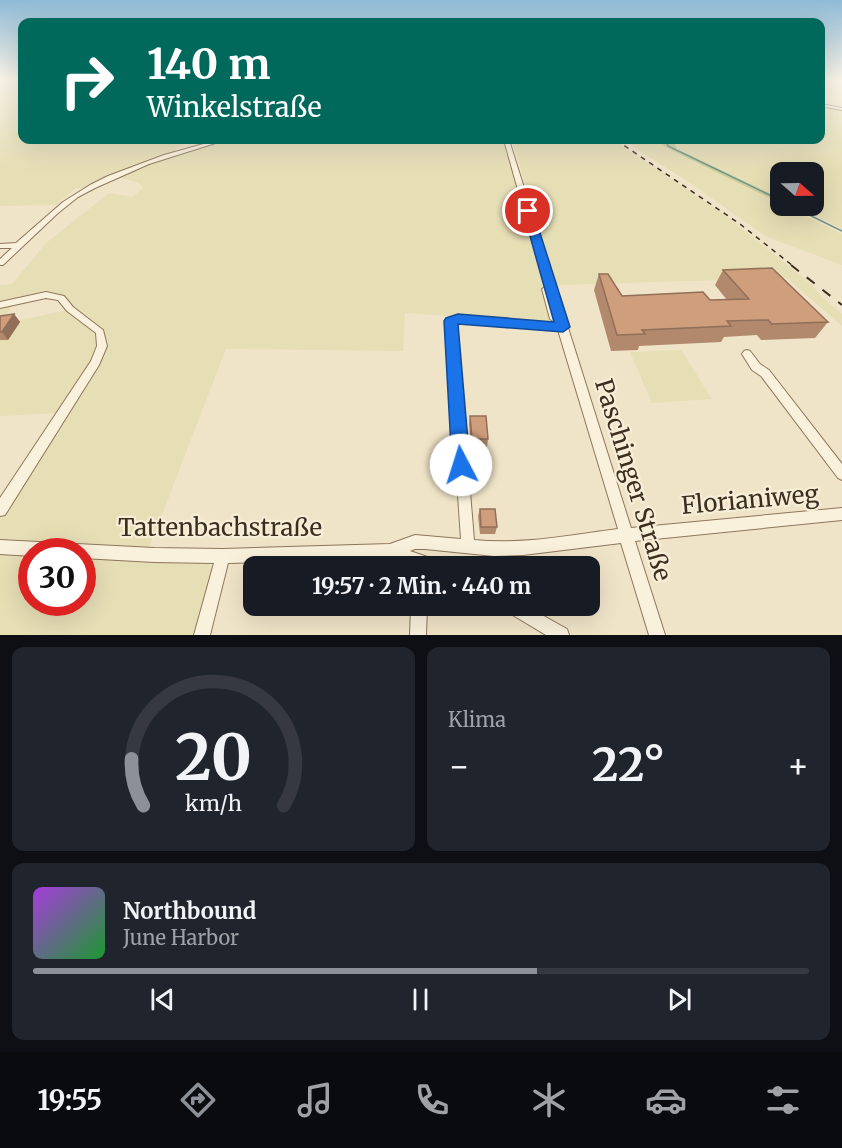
<!DOCTYPE html>
<html lang="de">
<meta charset="utf-8">
<style>
:root{--surface:#171b24;--page:#20242c;--text:#f1f3f6;--muted:#9ea1a6;--line:#363941;--accent:#8c9099}
body{margin:0;font-family:Merriweather,serif;background:var(--page);color:var(--text);height:100vh;display:flex;flex-direction:column;font-size:22px;white-space:nowrap}
*{box-sizing:border-box;margin:0}
p{font-size:20px;color:var(--muted)}
.icon{flex:none;width:33px;height:33px;fill:none;stroke:currentColor;stroke-width:2;stroke-linecap:round;stroke-linejoin:round}
.map{position:relative;height:635px;overflow:hidden}
.sheet{display:flex;flex-direction:column;gap:12px;padding:12px;background:#0d0f14;flex:1}
.sheet>*{flex:none}
.hud{position:absolute;left:18px;top:18px;width:807px;height:126px;border-radius:12px;box-shadow:0 6px 24px #0002;background:#00695c;color:#fff;overflow:hidden}
.needle{width:39px;rotate:110deg}
.tools{position:absolute;left:770px;top:162px;display:grid;gap:12px}
.tools a{display:grid;place-items:center;width:54px;height:54px;border-radius:12px;background:var(--surface);box-shadow:0 6px 24px #0002;font-size:30px}
.speed{position:absolute;left:18px;top:538px;display:flex;gap:12px;font-size:30px;font-weight:700;text-align:center}
.speed>*{display:grid;place-content:center;width:78px;height:78px;border-radius:50%;background:var(--surface);box-shadow:0 6px 24px #0002;line-height:1}
.speed .limit{border:9px solid #d22;background:#fff;color:#111}
.pin{position:absolute;display:grid;place-items:center;width:51px;height:51px;color:#fff;margin:-26px;border:3px solid #fff;border-radius:50%;box-shadow:0 2px 6px #0007}
.me{position:absolute;width:66px;margin:-33px;rotate:355deg;stroke-linejoin:round;filter:drop-shadow(0 0 4px #0008)}
.turn{display:flex;align-items:center;gap:21px;height:126px;padding:0 30px;font-size:27px}
.turn .icon{width:78px;height:78px;stroke-width:2.5}
.turn b{display:block;font-size:42px;line-height:51px}
.big{font-size:45px;font-weight:700;line-height:1.1}
.sheet .tile{flex:1;display:flex;flex-direction:column;justify-content:center;gap:9px;min-width:0;padding:0 21px;border-radius:12px;background:var(--page)}
.sheet .dial{align-items:center;gap:0}
.dial svg{height:156px;overflow:visible;fill:none;stroke:var(--line);stroke-width:7;stroke-linecap:round;text-anchor:middle}
.dial text{fill:var(--text);stroke:none}
.song{display:flex;align-items:center;gap:18px}
.cover{width:72px;height:72px;border-radius:9px;background:linear-gradient(135deg,hsl(280 70% 55%),hsl(130 70% 35%))}
.played{height:6px;border-radius:3px;background:linear-gradient(90deg,var(--accent) 65%,var(--line) 65%)}
.keys{display:flex;justify-content:space-around;direction:ltr}
.heat{display:flex;justify-content:space-between;align-items:center;font-size:33px;direction:ltr}
.sheet .tiles{flex:1;display:grid;gap:12px;grid-template-columns:1fr 1fr}
.tile:last-child{grid-column:span 2}
.trip{position:absolute;left:243px;top:556px;width:357px;height:60px;border-radius:12px;background:var(--surface);box-shadow:0 6px 24px #0002;font-weight:700;line-height:60px;text-align:center}
.menu{display:flex;height:96px;justify-content:space-around;align-items:center;background:#090b0e;color:var(--muted)}
.menu .icon{width:42px;height:42px}
.menu .active{color:var(--accent)}
.menu b{font-size:27px;color:var(--text)}
.map>svg:first-child{display:block}
.farmland{fill:#e6deb5}
.green{fill:#c9cf9b}
.lines{fill:none;stroke-linecap:round;stroke-linejoin:round}
.stream{stroke:#6f938a;stroke-width:1.5}
.minor-casing{stroke:#8d765c;stroke-width:2}
.minor{fill:#faf1dc;fill-rule:evenodd}
.rail-far1{stroke:#3d2e20;stroke-width:1.5;stroke-dasharray:5 5;stroke-linecap:butt}
.rail{stroke:#3d2e20;stroke-width:2;stroke-dasharray:10 10;stroke-linecap:butt}
.wall{fill:#b2896c}
.shaded-wall{fill:#916f58}
.building{fill:#cf9f7d;stroke:#916f58;stroke-width:1.5}
.route{fill:#1a73e8;stroke:#114b97;stroke-width:1.5}
.labels{text-anchor:middle;stroke-width:4.5;stroke-linejoin:round;paint-order:stroke}
.near-street-label{font-size:24px;fill:#3d2e20;stroke:#f7eed8}
</style>
<div class="map">
<svg width="842" height="635" viewBox="0 0 842 635">
<rect width="100%" height="100%" fill="#f0e4c8"/>
<g class="farmland">
<path d="M0,80H22V140H188L171,153L89,188H76L56,205L0,206Z"/>
<path d="M821,106L842,110V229L795,206H813V172H780V198L677,149L673,140H820Z"/>
<path d="M224,140H503L541,276L544,302L552,320L546,322L405,313L403,351L226,349L149,548L0,539V517L87,379L102,330L71,307L66,299L60,294H46L0,304V285L12,284L46,243L109,193L132,197L103,222L143,188L139,183L119,177L182,151Z"/>
<path d="M512,140H614L726,216L811,284L822,297L842,314V326L787,278L556,285Z"/>
<path d="M623,140H659L664,146L698,164L722,174L780,203V206H786L842,234V265L765,236L696,187Z"/>
<path d="M13,303L2,324L67,310L97,332V354L60,413L0,416V306Z"/>
<path d="M681,350L712,399L652,403L630,352Z"/>
<path d="M0,554L31,556L32,603H82L83,558L209,563L213,574L195,635H0Z"/>
</g>
<path class="green" d="M659,140H673L677,149L780,198V203L679,154L664,146Z"/>
<g class="lines">
<g class="stream">
<path d="M665,140L668,146L780,200"/>
<path d="M791,206L842,231"/>
</g>
<defs>
<g id="minor">
<path d="M820,104L842,108V110L820,106Z"/>
<path d="M218,140H225L149,164L95,188L78,197L58,213L3,265H0V259L12,248H0V244L16,243L63,202L90,185L108,176L164,155Z"/>
<path d="M504,140H509L631,528L842,508V520L635,541L665,635H649L621,543L523,555L494,556L425,549H415L410,551L442,562L444,567H416L390,558L228,563L210,635H194L214,563L154,562L82,558V552H32V556L0,554V540L154,548L223,549L390,544L415,535L461,539L446,321L448,319L458,316L556,323L550,319L542,289L545,287ZM458,322L558,330L618,529C570,535 522,545 474,540L456,323Z"/>
<path d="M46,292L64,296L73,307L103,330L107,346L99,365L5,515L0,516V498L91,361L97,346L96,333L67,311L58,300L46,298L0,308V302Z"/>
<path d="M747,350L750,351L760,364L769,370L842,464V480L838,478L761,376L752,370L742,354L744,351Z"/>
<path d="M411,606H427L426,635H410Z"/>
<path d="M503,606H526L567,629L569,635H546L506,611Z"/>
</g>
</defs>
<use href="#minor" class="minor-casing"/>
<use href="#minor" class="minor"/>
<path class="rail-far1" d="M616,140L740,224L793,266"/>
<path class="rail" d="M791,265L842,305"/>
</g>
<g class="wall">
<path d="M723,270L828,322L815,338L761,340L757,335L724,337L721,342L639,346L638,350L611,351L594,290L599,274L622,296L710,300H727L715,285Z"/>
<path d="M14,314L20,322L8,340H0V316Z"/>
<path d="M470,416L488,439L487,447H471L469,424Z"/>
<path d="M480,509L497,527L495,534H480L478,516Z"/>
</g>
<path class="shaded-wall" d="M14,314L20,322L8,340L2,332Z"/>
<g class="building">
<path d="M772,268L828,322L772,324L768,320L727,321L731,326L642,330L645,334L617,335L599,274H608L622,296L703,292L710,300L749,299L723,270Z"/>
<path d="M14,314L2,332H0V316Z"/>
<path d="M470,416H486L488,439H472Z"/>
<path d="M480,509H495L497,527H481Z"/>
</g>
<linearGradient id="sky" x2="0" y2="1"><stop stop-color="#8fbad6"/><stop offset="0.47" stop-color="#f8f3e6"/><stop offset="1" stop-color="#f8f3e6" stop-opacity="0"/></linearGradient>
<rect width="842" height="169" fill="url(#sky)"/>
<path class="route" d="M528,208L533,211L570,327L563,332L458,324L470,465L468,471L461,473L455,471L452,465L444,321L446,318L458,314L554,322L523,211Z"/>
<g class="labels">
<g class="near-street-label">
<text transform="translate(633 480) rotate(73)" y="8">Paschinger Straße</text>
<text transform="translate(750 500) rotate(-5)" y="8">Florianiweg</text>
<text x="220" y="536">Tattenbachstraße</text>
</g>
</g>
</svg>
<div class="tools">
<a><svg class="needle" viewBox="-14 -14 28 28"><path d="M0-13l5 13h-10z" fill="#e53935"/><path d="M0 13l5-13h-10z" fill="#9ea1a6"/></svg></a>
</div>
<div class="speed"><div class="limit">30</div></div>
<div class="pin" style="left:528px;top:211px;background:#d93025"><svg class="icon" aria-label="arrive" viewBox="0 0 24 24"><path d="M6 21V4h12l-3 4 3 4H6"/></svg></div>
<svg class="me" style="left:461px;top:465px" viewBox="-20 -20 40 40"><circle r="19" fill="#fff"/><path d="M0-13L10 11 0 6-10 11z" fill="#1a73e8"/></svg>
<div class="trip">19:57 · 2 Min. · 440 m</div>
<div class="hud">
<div class="turn"><svg class="icon" aria-label="right" viewBox="0 0 24 24"><path d="M7 20v-9h11M14 6l5 5-5 5"/></svg><div><b>140 m</b>Winkelstraße</div></div>
</div>
</div>
<section class="sheet">
<div class="tiles">
<div class="tile dial"><svg viewBox="0 0 100 80">
<path d="M14 69A42 42 0 1 1 86 69"/>
<path d="M14 69A42 42 0 0 1 8 45" stroke="#8c9099"/>
<text x="50" y="56" font-size="32" font-weight="700">20</text>
<text x="50" y="72" font-size="11">km/h</text>
</svg></div>
<div class="tile"><p>Klima</p>
<div class="heat"><a>−</a><b class="big">22°</b><a>+</a></div>
</div>
<div class="tile">
<div class="song"><i class="cover"></i><div><b>Northbound</b><p>June Harbor</p></div></div>
<div class="played"></div>
<div class="keys"><svg class="icon" aria-label="previous" viewBox="0 0 24 24"><path d="M18 5L8 12l10 7zM5 5v14"/></svg><svg class="icon" aria-label="pause" viewBox="0 0 24 24"><path d="M8 5v14M16 5v14"/></svg><svg class="icon" aria-label="next" viewBox="0 0 24 24"><path d="M6 5l10 7-10 7zM19 5v14"/></svg></div>
</div>
</div>
</section>
<nav class="menu">
<b>19:55</b>
<svg class="icon active" aria-label="directions" viewBox="0 0 24 24"><path d="M12 3l9 9-9 9-9-9zM9 14v-3h6M13 9l2 2-2 2"/></svg>
<svg class="icon" aria-label="music" viewBox="0 0 24 24"><path d="M9 18V5l10-2v13"/><circle cx="6" cy="18" r="3"/><circle cx="16" cy="16" r="3"/></svg>
<svg class="icon" aria-label="phone" viewBox="0 0 24 24"><path d="M5 4h4l2 5-3 2q2 4 5 5l2-3 5 2v4C11 20 4 13 5 4z"/></svg>
<svg class="icon" aria-label="climate" viewBox="0 0 24 24"><path d="M12 3v18M4 7l16 10M4 17L20 7"/></svg>
<svg class="icon" aria-label="car" viewBox="0 0 24 24"><path d="M5 17H2v-5l4-1 3-4h7l3 4 3 1v5h-3M9 17h6M6 11h13"/><circle cx="7" cy="17" r="2"/><circle cx="17" cy="17" r="2"/></svg>
<svg class="icon" aria-label="filters" viewBox="0 0 24 24"><path d="M4 7h16M4 17h16"/><circle cx="9" cy="7" r="2"/><circle cx="15" cy="17" r="2"/></svg>
</nav>
